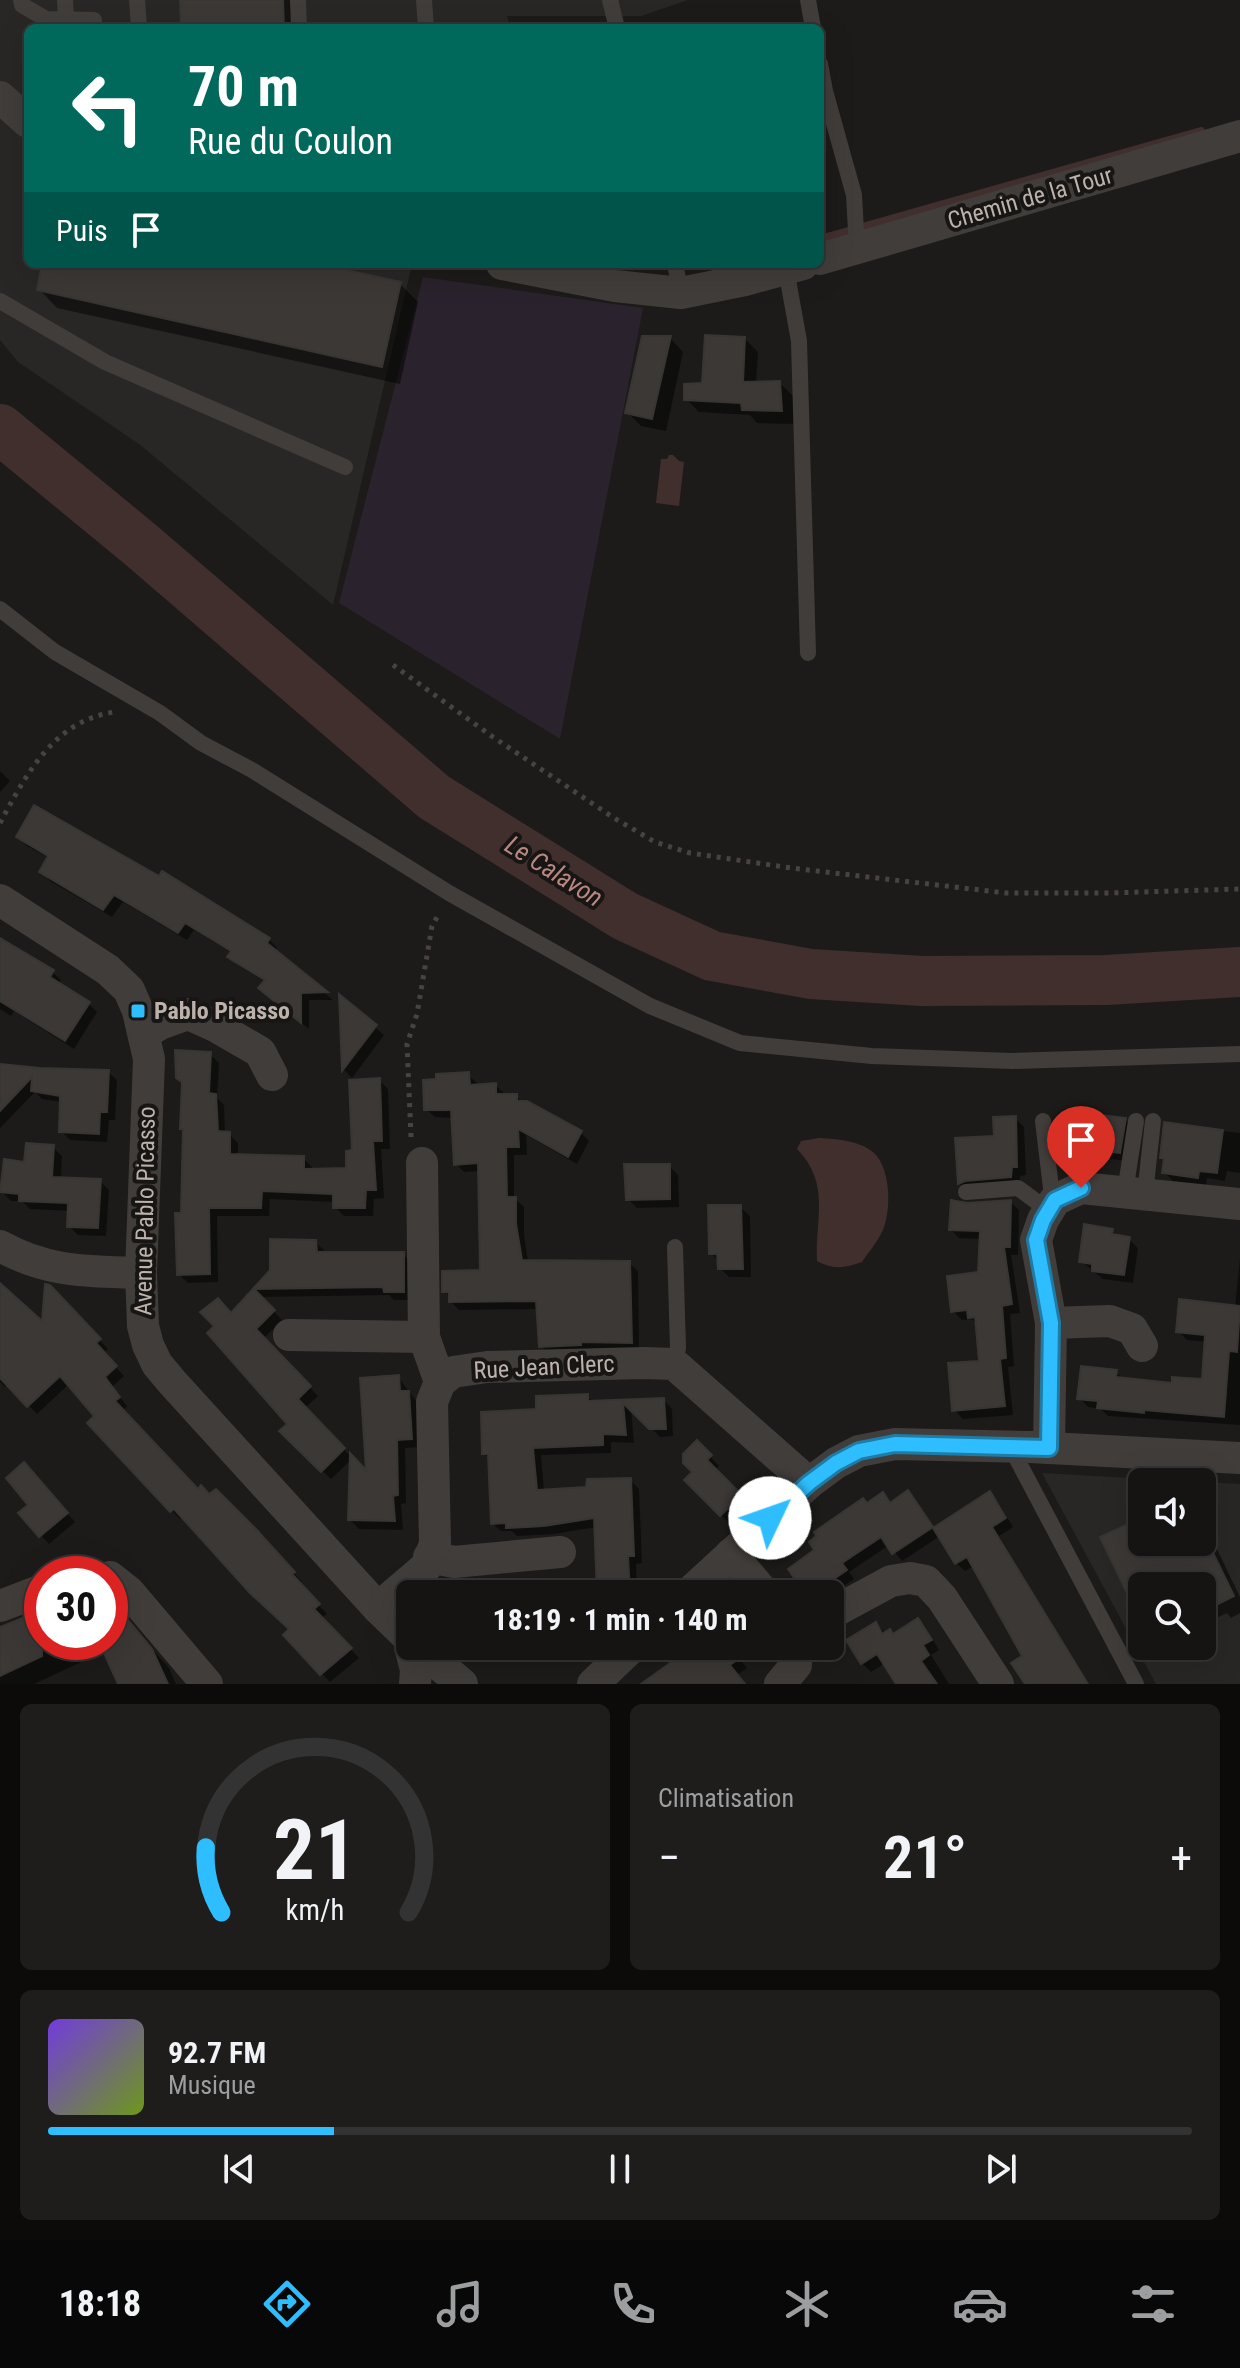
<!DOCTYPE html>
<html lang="fr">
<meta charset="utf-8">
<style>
:root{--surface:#151413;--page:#1e1d1c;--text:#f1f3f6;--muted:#9d9ea0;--line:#343333;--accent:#2ebeff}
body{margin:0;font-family:"Roboto Condensed",sans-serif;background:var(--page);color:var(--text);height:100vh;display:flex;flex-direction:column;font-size:30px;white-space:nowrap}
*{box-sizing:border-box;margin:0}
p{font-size:26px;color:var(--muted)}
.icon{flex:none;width:44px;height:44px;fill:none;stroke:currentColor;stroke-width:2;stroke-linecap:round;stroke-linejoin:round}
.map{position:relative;height:1684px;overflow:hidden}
.panel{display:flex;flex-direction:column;gap:20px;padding:20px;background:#0c0b0a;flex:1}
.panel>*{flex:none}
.hud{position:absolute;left:24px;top:24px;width:800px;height:244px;border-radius:12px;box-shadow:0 8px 32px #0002,0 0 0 2px var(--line);background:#00695c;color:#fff;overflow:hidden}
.tools{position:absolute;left:1128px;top:1468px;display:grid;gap:16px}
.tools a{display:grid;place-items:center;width:88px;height:88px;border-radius:12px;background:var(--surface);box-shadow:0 8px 32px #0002,0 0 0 2px var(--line);font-size:40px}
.speed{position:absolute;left:24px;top:1556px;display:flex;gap:16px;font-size:40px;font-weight:700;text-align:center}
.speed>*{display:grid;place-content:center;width:104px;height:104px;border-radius:50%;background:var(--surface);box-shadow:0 8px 32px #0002,0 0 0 2px var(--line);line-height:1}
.speed .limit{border:12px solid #d22;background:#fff;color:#111}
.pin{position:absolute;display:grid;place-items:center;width:68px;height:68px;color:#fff;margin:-82px -34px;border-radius:50% 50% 50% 0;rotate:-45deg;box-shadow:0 0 8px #0007}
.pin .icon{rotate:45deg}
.me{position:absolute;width:88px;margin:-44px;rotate:48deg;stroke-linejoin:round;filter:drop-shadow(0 0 6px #0008)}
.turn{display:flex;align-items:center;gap:28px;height:168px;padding:0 32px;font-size:36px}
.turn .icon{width:104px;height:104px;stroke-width:2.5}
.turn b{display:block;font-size:56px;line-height:68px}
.then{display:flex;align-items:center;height:76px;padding:0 32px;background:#0003;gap:16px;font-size:30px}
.big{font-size:60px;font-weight:700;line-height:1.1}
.panel .widget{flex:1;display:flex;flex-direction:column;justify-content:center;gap:12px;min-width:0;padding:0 28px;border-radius:12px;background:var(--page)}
.panel .dial{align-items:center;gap:0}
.dial svg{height:208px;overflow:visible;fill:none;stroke:var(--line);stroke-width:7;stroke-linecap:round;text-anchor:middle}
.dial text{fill:var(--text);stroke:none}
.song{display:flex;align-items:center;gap:24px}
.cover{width:96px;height:96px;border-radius:12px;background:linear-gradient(135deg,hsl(260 70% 55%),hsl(80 70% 35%))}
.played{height:8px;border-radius:4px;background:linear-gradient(90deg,var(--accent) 25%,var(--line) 25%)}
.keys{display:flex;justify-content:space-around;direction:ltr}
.heat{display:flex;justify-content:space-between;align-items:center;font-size:44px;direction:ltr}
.panel .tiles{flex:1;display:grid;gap:20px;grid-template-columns:1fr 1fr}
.widget:last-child{grid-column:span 2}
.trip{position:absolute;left:396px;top:1580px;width:448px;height:80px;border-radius:12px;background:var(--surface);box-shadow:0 8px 32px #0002,0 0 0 2px var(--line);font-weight:700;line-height:80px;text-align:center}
.tabs{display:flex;height:128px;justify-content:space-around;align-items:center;background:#080808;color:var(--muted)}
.tabs .icon{width:56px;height:56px}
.tabs .current{color:var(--accent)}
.tabs b{font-size:36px;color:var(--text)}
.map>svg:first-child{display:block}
.built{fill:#292725;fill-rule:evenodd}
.green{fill:#2a222c}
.water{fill:#412f2e}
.shadow{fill:#0007}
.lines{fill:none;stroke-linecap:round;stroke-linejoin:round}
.stream{stroke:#412f2e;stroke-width:8}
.river{stroke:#412f2e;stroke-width:50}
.building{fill:#3b3836;stroke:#383633;stroke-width:2}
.path{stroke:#484340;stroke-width:5;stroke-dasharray:4 6;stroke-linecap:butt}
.service{stroke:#413d3a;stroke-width:16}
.minor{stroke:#413d3a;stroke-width:32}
.route-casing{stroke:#1e7ca6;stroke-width:20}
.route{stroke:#2ebeff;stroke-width:14}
.poi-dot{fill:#2ebeff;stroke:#171614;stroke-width:3}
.labels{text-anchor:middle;stroke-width:8;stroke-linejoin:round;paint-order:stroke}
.street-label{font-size:24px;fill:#bcb1ab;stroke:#171614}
.poi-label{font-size:24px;font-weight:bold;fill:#bcb1ab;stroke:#171614;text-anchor:start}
.water-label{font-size:26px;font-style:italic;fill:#b98680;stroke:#171614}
</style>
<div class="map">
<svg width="1240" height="1684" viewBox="0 0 1240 1684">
<rect width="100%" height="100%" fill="#1c1b19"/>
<g class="built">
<path d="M0,0H688L641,16H507L510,28H28V264H412L333,605L139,444L18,362L0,340Z"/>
<path d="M1042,1473L1201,1482H1142V1542H1202V1482L1240,1484V1684H1156ZM1142,1586H1202V1646H1142Z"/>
</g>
<path class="green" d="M423,277L643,308L560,739L339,603Z"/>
<g class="water">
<path d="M669,455H673L679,461L684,462L679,506L656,503L661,459H667Z"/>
<path d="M819,1138C836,1139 858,1140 873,1152C890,1167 891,1204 885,1224C881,1238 870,1250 862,1262C845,1268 833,1270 817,1261C815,1218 831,1184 797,1149L801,1141Z"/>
</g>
<g class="shadow">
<path d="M182,0H299L301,28H183Z"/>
<path d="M45,264H310L400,284L418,302L400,384L57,308L39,289Z"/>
<path d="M670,338L683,352L666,431L641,426L627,412Z"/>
<path d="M745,339L758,352L756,384L780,383L793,396L794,424L757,423L750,415L699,412L686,399L704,385Z"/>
<path d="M0,771L10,781L0,792Z"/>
<path d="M18,837L269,939L277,948L275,952L333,1000H309V1029L269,997L266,982L238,965L229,957L232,953L194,930L187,940L123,902L112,917L50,881L41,872L49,858L27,846Z"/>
<path d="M0,940L52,972L61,980L58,985L88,1003L97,1012L74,1049L14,1011L11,1016L0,1009Z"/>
<path d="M341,998L384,1035L352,1078L344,1070Z"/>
<path d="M210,1054L219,1063L217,1098L224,1105L225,1134H229L238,1143V1157L303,1158L312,1167V1171L349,1170L379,1080L388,1089L390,1149H381L384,1198L374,1199L373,1216H344L335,1207V1202L270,1199L269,1216H217L218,1282L188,1283L179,1274L183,1215L185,1131L182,1128Z"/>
<path d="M0,1066L40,1070L108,1072L117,1080L115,1120H109L107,1142L70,1140L61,1131L62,1102L42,1099L35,1092L0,1128Z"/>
<path d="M468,1075L477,1083V1086L495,1085L504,1093V1096H516L523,1103L581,1133L589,1141L577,1164L526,1135L527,1155H514V1198L524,1207V1234L528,1262L629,1263L638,1271L639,1350L550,1354L541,1346L539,1309L459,1310L451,1302V1297L444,1291L483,1272L480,1171L464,1172L456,1164L453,1118L435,1117L426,1109Z"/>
<path d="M1015,1118L1024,1127L1026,1175L1020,1176V1186L969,1192L960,1184L958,1140L996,1138Z"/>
<path d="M1125,1119L1134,1128L1128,1161L1092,1157L1083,1148Z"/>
<path d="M1166,1124L1240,1133V1173L1227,1171L1225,1181L1207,1178L1206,1186L1173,1181L1164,1172L1166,1161L1162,1157Z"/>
<path d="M53,1147L62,1156L61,1179L100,1181L109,1190L106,1236L78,1235L69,1226L70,1211L30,1209L22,1201H11L2,1192L26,1164Z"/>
<path d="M669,1166L678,1175L679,1207L637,1208L628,1199Z"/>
<path d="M1010,1202L1019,1210L1018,1255H1011L1020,1313L1010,1314L1014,1366L1008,1367L1013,1415L963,1419L954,1410L981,1362L978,1325L972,1319L962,1320L953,1311L980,1274L981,1239L959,1238L951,1230L967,1205Z"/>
<path d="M740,1207L750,1216L751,1277H729L720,1268L719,1262L711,1253Z"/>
<path d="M1112,1231L1119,1237L1129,1239L1138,1248L1133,1283L1103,1279L1081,1261Z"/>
<path d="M315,1242L324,1250V1254H403L412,1263V1300H394L389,1295L260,1297L282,1320L263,1339L318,1396L305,1408L368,1475L398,1377L417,1402L420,1447L405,1448L406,1503L401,1504L403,1530L359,1529L350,1520L352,1459L331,1479L282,1431L289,1424L232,1315L272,1271Z"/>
<path d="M1240,1258V1425L1108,1416L1101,1409L1088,1407L1080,1399L1116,1372L1124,1380L1174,1385L1204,1382L1207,1342L1187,1340L1178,1331L1235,1307Z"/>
<path d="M0,1283L43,1326L49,1287L108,1349L103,1353L124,1376L112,1387L127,1406L122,1411L198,1491L263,1539L302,1582L299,1584L327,1614L321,1618L359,1658L330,1682L286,1635L292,1629L184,1516L180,1519L172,1511L90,1423L97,1416L69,1384L37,1414L8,1384L5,1387L0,1382Z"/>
<path d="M587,1396L593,1402L664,1400L672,1409L673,1436L660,1437L631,1408L634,1443L611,1442V1453L541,1455L544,1492L588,1489L630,1480L639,1489L642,1563L636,1564L637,1594H599L596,1527L554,1534L517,1536L512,1531H501L492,1523L490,1459L484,1454L538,1411Z"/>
<path d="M697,1443L719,1466L715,1470L749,1505L730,1524L687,1480L695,1472Z"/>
<path d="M33,1473L75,1522L49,1544L21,1514L31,1505Z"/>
<path d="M908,1493L935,1530L990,1494L998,1502L1013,1527L999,1536L1089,1684H1049L974,1566L965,1571L956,1563L940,1536L902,1561L889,1545L849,1572L854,1579L832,1594L826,1588L819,1594H809L805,1590L791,1569L817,1550L883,1494L892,1503Z"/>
<path d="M1202,1518L1240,1597V1613L1231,1618L1227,1613L1202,1625V1586H1142V1619L1103,1538L1142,1520V1542H1202Z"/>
<path d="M499,1586L507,1594H459V1587Z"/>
<path d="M42,1612V1642H110V1622L123,1617L169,1668L176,1684H120L105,1651L34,1684H0V1629Z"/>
<path d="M917,1620L926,1629L939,1650L931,1655L949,1684H898L885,1663L871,1672L862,1663L848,1641L876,1624L885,1634L894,1636Z"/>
<path d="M697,1646H747L738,1657L747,1668L737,1675L745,1684Z"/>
</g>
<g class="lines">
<path class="stream" d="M820,239L1201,131"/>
<path class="river" d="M0,429L141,545L434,797L625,916L712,956L811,974L922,981L1106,980L1240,972"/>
</g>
<g class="building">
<path d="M180,0H283L284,28H181Z"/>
<path d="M42,264H319L401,282L382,367L37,290Z"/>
<path d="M705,335L745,337L743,382L780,381L782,411L742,410L741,403L684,400V384L702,383Z"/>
<path d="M642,336H671L652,419L625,413Z"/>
<path d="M34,805L159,876L162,871L270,938L267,943L328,992L301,993V1023L258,988L265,980L227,957L231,951L185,923L178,933L114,895L103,910L39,872L48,856L16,837Z"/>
<path d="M0,938L54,970L50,977L90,1002L65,1041L0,1001Z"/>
<path d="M339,994L377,1025L342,1071Z"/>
<path d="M175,1050L211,1052L209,1093L216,1094L218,1131L230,1132V1154L304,1156V1169L346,1168V1151L352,1150L349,1080L380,1078L382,1141H373L376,1190H366L365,1208H333V1194L262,1191L261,1208H209L210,1274L177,1275L175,1213H181L183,1129H180L182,1082L176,1078Z"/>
<path d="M0,1064L40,1068L109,1070L107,1112H100L99,1134L59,1132L60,1096L31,1091L32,1077L0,1111Z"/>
<path d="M469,1072L470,1085L496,1083V1094H517V1101H527L582,1131L568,1157L518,1129L519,1147H506L507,1197H516V1224L522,1260L630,1261L632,1343L581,1342V1345L539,1347L536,1301L449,1302V1292H442V1271L480,1270L478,1163L454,1165L451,1110H424L423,1080L436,1079V1074Z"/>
<path d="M1085,1113L1126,1118L1120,1153L1081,1149Z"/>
<path d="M1016,1116L1017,1167H1012L1011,1177L965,1181L958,1184L955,1138L994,1136L993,1117Z"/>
<path d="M1164,1122L1223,1130L1217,1173L1199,1171L1198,1178L1162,1173L1164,1158H1160Z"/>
<path d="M26,1143L54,1145L52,1177L101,1179L98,1228L67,1227L68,1203L19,1201V1194L0,1192L4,1159L24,1162Z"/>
<path d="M624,1164H670V1199L626,1200Z"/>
<path d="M951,1200L967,1203L1011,1200L1010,1247H1004L1012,1304L1002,1306L1006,1358L1000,1359L1005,1406L952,1411L948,1363L979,1361L975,1317L968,1318L967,1310L951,1312L947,1276L978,1272L980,1231L949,1230Z"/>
<path d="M708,1205H741L743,1269H718L717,1254H709Z"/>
<path d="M1084,1224L1113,1229L1112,1234L1130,1237L1124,1275L1092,1271V1264L1079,1262Z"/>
<path d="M270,1239L316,1240L317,1252H404V1292H384L383,1287L254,1289L275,1310L256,1329L311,1386L298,1399L345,1448L321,1472L279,1431L287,1424L207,1333L214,1326L200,1312L218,1298L231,1313L270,1270Z"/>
<path d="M0,1283L42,1321L45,1284L50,1285L101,1339L96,1343L117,1366L105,1377L120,1397L115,1401L198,1489L201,1485L209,1494L216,1489L255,1528L295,1572L292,1574L320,1604L314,1609L352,1648L320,1675L283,1635L289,1629L250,1593L174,1509L170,1512L87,1423L94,1416L60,1376L27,1407L0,1378Z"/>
<path d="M1179,1299L1240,1306L1237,1352L1229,1351L1224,1417L1144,1410V1413L1097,1408L1098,1401L1077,1399L1081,1366L1117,1370L1116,1377L1172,1383V1377L1202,1379L1205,1335L1176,1332Z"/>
<path d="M399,1375L400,1391H409L412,1439L397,1440L398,1495L393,1496L395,1521L348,1520L350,1453L366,1470L360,1378Z"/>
<path d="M588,1394V1401L664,1398L666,1429H649L623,1403L626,1435L603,1434V1445L533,1448L537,1490L586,1487L587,1479L631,1478L634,1556H628L630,1594H597L594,1518L544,1526L506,1528V1523L491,1524L488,1454H482L481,1412L536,1409V1396Z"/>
<path d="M697,1440L712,1455L707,1460L742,1495L720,1516L684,1480L692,1472L683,1463V1454Z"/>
<path d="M24,1462L68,1513L39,1537L18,1513L28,1505L6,1478Z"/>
<path d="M908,1490L933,1527L892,1554L881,1537L842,1563L847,1570L822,1587L817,1581L803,1591L788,1569L814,1550L809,1542L816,1536L814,1532L863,1498L867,1503L883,1492L890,1503Z"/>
<path d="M990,1491L1006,1518L992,1527L1088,1684H1025L1011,1663L1022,1656L967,1557L955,1564L933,1528Z"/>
<path d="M1142,1518V1542H1202V1530L1234,1596L1216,1605L1213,1600L1202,1605V1586H1142V1624L1100,1537Z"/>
<path d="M42,1610V1656L0,1676V1627Z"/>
<path d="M123,1614L152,1649L168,1684H118L99,1642H110V1620Z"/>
<path d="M918,1618L932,1640L923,1645L929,1655L921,1661L937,1684H896L877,1654L861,1664L846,1640L876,1622L882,1634L890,1629L893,1634Z"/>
<path d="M694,1646H756L730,1665L745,1684H641Z"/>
</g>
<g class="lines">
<g class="path">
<path d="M393,665L493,737L614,818L655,842L690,853L791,868L1006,893H1108L1240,889"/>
<path d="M0,823C26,775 54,720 115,712"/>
<path d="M411,1137L407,1044L417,1014L432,926L440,912"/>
</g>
<g class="service">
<path d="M21,0L22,5L46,19L94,20V28"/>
<path d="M65,0L66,19"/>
<path d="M137,0L139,28"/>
<path d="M298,0L299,28"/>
<path d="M424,0L426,28"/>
<path d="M610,0L617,28"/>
<path d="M808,0L813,28"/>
<path d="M820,64L825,91L854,195L857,249"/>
<path d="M675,264L681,293"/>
<path d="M786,269L799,341L808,653"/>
<path d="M0,301L105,362L345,467"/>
<path d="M0,609L55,652L160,713L201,743L252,770L449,893L650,1006L740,1043L872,1056L1012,1061L1240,1054"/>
<path d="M1043,1121L1051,1188L1055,1200"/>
<path d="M966,1192L1018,1188L1048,1210"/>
<path d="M1125,1192L1136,1121"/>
<path d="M1145,1194L1153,1121"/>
<path d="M674,1364L678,1348L675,1247"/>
<path d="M1010,1446L1136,1684"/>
</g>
<g class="minor">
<path d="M0,97L28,122"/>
<path d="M820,259L1240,136"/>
<path d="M502,264L615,286L681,293L745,280L803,264"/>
<path d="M0,900L108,970L129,990L138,1011L149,1059L141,1273L143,1326L148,1345L157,1364L172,1382L378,1608L410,1639"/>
<path d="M145,1033L160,1024L188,1014L215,1026L260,1052L272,1075"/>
<path d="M422,1163L424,1337L440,1382"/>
<path d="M0,1246C49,1273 87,1271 141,1273"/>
<path d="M1051,1323L1110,1321L1132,1329L1142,1346"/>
<path d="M289,1335L424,1337"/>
<path d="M1049,1448L1051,1323L1036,1240L1043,1220L1055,1200L1081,1188L1240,1204"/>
<path d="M731,1554L765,1594"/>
<path d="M429,1557L454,1562L560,1552"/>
<path d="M110,1577L129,1592L207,1684"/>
<path d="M688,1594L809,1483L836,1463L859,1451L895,1444L1030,1447L1240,1458"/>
<path d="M0,1606L42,1590"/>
<path d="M378,1608L426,1567L435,1544L432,1402L440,1382L453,1372L487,1367L644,1363L674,1364L809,1483"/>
<path d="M830,1614L891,1581L910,1578L926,1581L942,1598L998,1684"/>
<path d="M410,1646L416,1670L415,1684"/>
<path d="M417,1646L462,1684"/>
<path d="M593,1684L633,1646"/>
<path d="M780,1684L796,1665L795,1646"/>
</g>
</g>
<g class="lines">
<defs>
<path id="route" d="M770,1518L809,1483L836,1463L859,1451L895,1444L1049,1448L1051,1323L1036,1240L1043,1220L1055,1200L1081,1188"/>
</defs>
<use href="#route" class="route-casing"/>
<use href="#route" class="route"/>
</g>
<rect class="poi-dot" x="130" y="1003" width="16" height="16" rx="4"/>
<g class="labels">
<g class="street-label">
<text transform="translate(1030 198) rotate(-16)" y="8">Chemin de la Tour</text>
<text transform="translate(145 1211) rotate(-89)" y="8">Avenue Pablo Picasso</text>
<text transform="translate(544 1367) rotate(-3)" y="8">Rue Jean Clerc</text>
</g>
<g class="poi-label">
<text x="154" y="1019">Pablo Picasso</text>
</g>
<g class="water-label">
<text transform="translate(554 871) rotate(32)" y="9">Le Calavon</text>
</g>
</g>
</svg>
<div class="tools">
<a><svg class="icon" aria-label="sound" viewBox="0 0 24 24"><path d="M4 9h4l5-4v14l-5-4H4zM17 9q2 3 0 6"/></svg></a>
<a><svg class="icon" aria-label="search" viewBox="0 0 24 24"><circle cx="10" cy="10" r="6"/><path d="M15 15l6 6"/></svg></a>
</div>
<div class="speed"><div class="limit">30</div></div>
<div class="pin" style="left:1081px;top:1188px;background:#d93025"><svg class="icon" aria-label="arrive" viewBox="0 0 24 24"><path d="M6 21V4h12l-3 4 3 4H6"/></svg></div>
<svg class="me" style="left:770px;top:1518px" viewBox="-20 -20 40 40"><circle r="19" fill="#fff"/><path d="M0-13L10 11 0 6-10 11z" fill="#2ebeff"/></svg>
<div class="trip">18:19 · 1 min · 140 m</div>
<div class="hud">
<div class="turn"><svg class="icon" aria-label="left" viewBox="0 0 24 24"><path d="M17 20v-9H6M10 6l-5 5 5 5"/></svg><div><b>70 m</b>Rue du Coulon</div></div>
<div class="then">Puis<svg class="icon" aria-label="arrive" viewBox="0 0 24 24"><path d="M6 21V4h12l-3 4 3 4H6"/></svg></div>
</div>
</div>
<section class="panel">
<div class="tiles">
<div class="widget dial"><svg viewBox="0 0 100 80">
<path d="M14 69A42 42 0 1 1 86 69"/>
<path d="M14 69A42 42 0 0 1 8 44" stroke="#2ebeff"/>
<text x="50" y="56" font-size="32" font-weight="700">21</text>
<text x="50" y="72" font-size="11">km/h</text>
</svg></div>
<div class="widget"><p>Climatisation</p>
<div class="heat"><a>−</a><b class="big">21°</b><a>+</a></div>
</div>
<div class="widget">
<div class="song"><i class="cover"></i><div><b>92.7 FM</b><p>Musique</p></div></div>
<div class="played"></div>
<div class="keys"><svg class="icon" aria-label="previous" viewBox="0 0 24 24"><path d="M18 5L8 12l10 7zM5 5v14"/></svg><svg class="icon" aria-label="pause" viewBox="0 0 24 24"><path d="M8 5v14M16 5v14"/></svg><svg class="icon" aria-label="next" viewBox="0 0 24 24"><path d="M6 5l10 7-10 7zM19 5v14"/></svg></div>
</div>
</div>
</section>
<nav class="tabs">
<b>18:18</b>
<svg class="icon current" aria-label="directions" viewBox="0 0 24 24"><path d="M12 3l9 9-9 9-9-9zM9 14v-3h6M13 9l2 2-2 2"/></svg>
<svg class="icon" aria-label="music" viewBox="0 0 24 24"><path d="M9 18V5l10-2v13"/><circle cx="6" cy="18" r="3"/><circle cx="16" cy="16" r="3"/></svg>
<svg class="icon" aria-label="phone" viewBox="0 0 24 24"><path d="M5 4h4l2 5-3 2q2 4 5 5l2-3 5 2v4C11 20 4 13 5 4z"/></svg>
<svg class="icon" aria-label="climate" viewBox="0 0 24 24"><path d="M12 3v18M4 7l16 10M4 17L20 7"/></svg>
<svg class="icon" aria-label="car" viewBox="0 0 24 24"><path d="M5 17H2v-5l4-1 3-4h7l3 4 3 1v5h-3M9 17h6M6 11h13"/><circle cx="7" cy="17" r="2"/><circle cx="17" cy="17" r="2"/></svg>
<svg class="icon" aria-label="filters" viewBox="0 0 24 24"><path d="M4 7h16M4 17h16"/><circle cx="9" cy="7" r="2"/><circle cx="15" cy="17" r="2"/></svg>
</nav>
